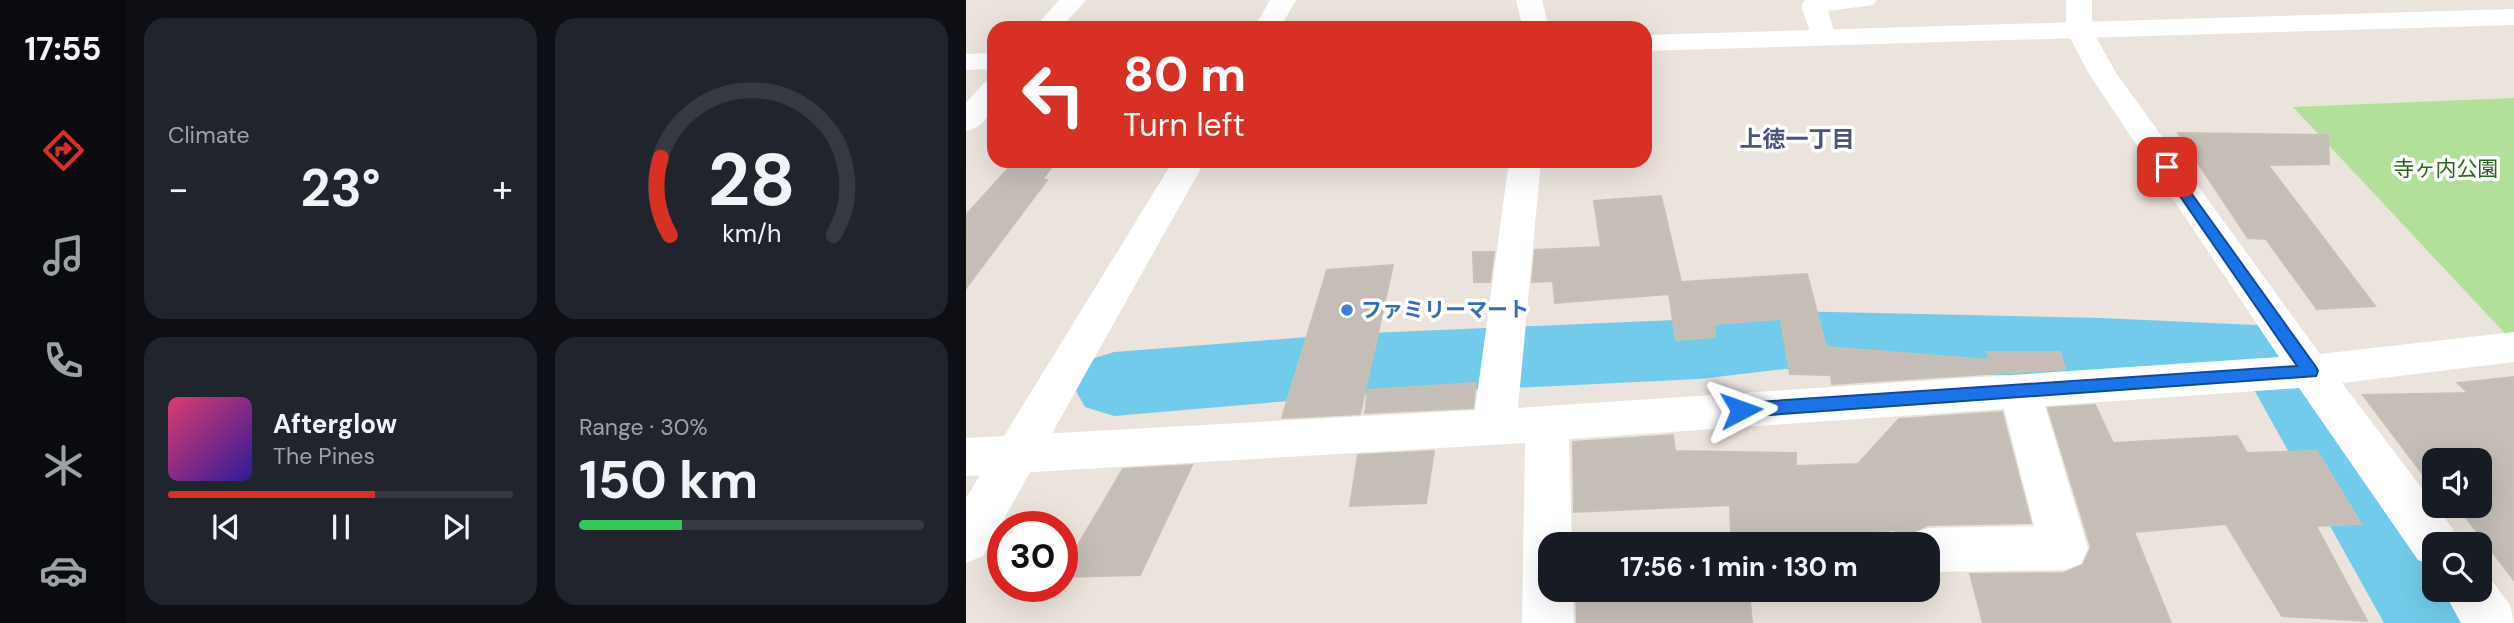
<!DOCTYPE html>
<meta charset="utf-8">
<style>
:root{--surface:#171b24;--page:#20242c;--text:#f1f3f6;--muted:#9ea1a6;--line:#363941;--accent:#d93025}
body{margin:0;font-family:"DM Sans","Noto Sans JP",sans-serif;background:var(--page);color:var(--text);height:100vh;display:flex;flex-direction:column;font-size:26px;white-space:nowrap}
*{box-sizing:border-box;margin:0}
p{font-size:23px;color:var(--muted)}
.icon{flex:none;width:38px;height:38px;fill:none;stroke:currentColor;stroke-width:2;stroke-linecap:round;stroke-linejoin:round}
.map{position:relative;flex:1;overflow:hidden}
.details{display:flex;flex-direction:column;gap:18px;padding:18px;background:#0d0f14;width:840px}
.details>*{flex:none}
.top-card{position:absolute;left:21px;top:21px;width:665px;height:147px;border-radius:21px;box-shadow:0 7px 28px #0002;background:#d93025;color:#fff;overflow:hidden}
.controls{position:absolute;left:1456px;top:448px;display:grid;gap:14px}
.controls a{display:grid;place-items:center;width:70px;height:70px;border-radius:14px;background:var(--surface);box-shadow:0 7px 28px #0002;font-size:35px}
.speed{position:absolute;left:21px;top:511px;display:flex;gap:14px;font-size:35px;font-weight:700;text-align:center}
.speed>*{display:grid;place-content:center;width:91px;height:91px;border-radius:50%;background:var(--surface);box-shadow:0 7px 28px #0002;line-height:1}
.speed .limit{border:10px solid #d22;background:#fff;color:#111}
.pin{position:absolute;display:grid;place-items:center;width:60px;height:60px;color:#fff;margin:-30px;border-radius:14px;box-shadow:0 4px 10px #0006}
.me{position:absolute;width:77px;margin:-38px;rotate:86deg;stroke-linejoin:round;filter:drop-shadow(0 0 5px #0008)}
.turn{display:flex;align-items:center;gap:24px;height:147px;padding:0 21px;font-size:32px}
.turn .icon{width:91px;height:91px;stroke-width:2.5}
.turn b{display:block;font-size:49px;line-height:60px}
.big{font-size:52px;font-weight:700;line-height:1.1}
.details .card{flex:1;display:flex;flex-direction:column;justify-content:center;gap:10px;min-width:0;padding:0 24px;border-radius:21px;background:var(--page)}
.details .dial{align-items:center;gap:0}
.dial svg{height:182px;overflow:visible;fill:none;stroke:var(--line);stroke-width:7;stroke-linecap:round;text-anchor:middle}
.dial text{fill:var(--text);stroke:none}
.song{display:flex;align-items:center;gap:21px}
.cover{width:84px;height:84px;border-radius:10px;background:linear-gradient(135deg,hsl(340 70% 55%),hsl(250 70% 35%))}
.played{height:7px;border-radius:4px;background:linear-gradient(90deg,var(--accent) 60%,var(--line) 60%)}
.keys{display:flex;justify-content:space-around;direction:ltr}
.heat{display:flex;justify-content:space-between;align-items:center;font-size:38px;direction:ltr}
.charge{height:10px;border-radius:5px;background:linear-gradient(90deg,#34c759 30%,var(--line) 0)}
.details .tiles{flex:1;display:grid;gap:18px;grid-template-columns:repeat(2,1fr)}
.trip{position:absolute;left:572px;top:532px;width:402px;height:70px;border-radius:21px;background:var(--surface);box-shadow:0 7px 28px #0002;font-weight:700;line-height:70px;text-align:center}
main{display:flex;flex:1;min-height:0}
.dock{display:flex;flex-direction:column;width:126px;justify-content:space-around;align-items:center;background:#090b0e;color:var(--muted)}
.dock .icon{width:49px;height:49px}
.dock .on{color:var(--accent)}
.dock b{font-size:32px;color:var(--text)}
.map>svg:first-child{display:block}
.green{fill:#b2e09a}
.water{fill:#72cbea}
.lines{fill:none;stroke-linecap:round;stroke-linejoin:round}
.river{fill:#72cbea;fill-rule:evenodd}
.building{fill:#c4beb7;stroke:#c6c0b5;stroke-width:2}
.street{fill:#fff;fill-rule:evenodd}
.secondary{fill:#fff;fill-rule:evenodd}
.route{fill:#1a73e8;stroke:#114b97;stroke-width:2}
.shop-dot{fill:#3f7fe0;stroke:#fff;stroke-width:2.5}
.labels{text-anchor:middle;stroke-width:7;stroke-linejoin:round;paint-order:stroke}
.park-label{font-size:21px;fill:#2b641c;stroke:#fff}
.shop-label{font-size:21px;font-weight:bold;fill:#366cbe;stroke:#fff;text-anchor:start}
.neighbourhood-label{font-size:23px;font-weight:bold;fill:#4b5479;stroke:#fff}
</style>
<main>
<nav class="dock">
<b>17:55</b>
<svg class="icon on" aria-label="directions" viewBox="0 0 24 24"><path d="M12 3l9 9-9 9-9-9zM9 14v-3h6M13 9l2 2-2 2"/></svg>
<svg class="icon" aria-label="music" viewBox="0 0 24 24"><path d="M9 18V5l10-2v13"/><circle cx="6" cy="18" r="3"/><circle cx="16" cy="16" r="3"/></svg>
<svg class="icon" aria-label="phone" viewBox="0 0 24 24"><path d="M5 4h4l2 5-3 2q2 4 5 5l2-3 5 2v4C11 20 4 13 5 4z"/></svg>
<svg class="icon" aria-label="climate" viewBox="0 0 24 24"><path d="M12 3v18M4 7l16 10M4 17L20 7"/></svg>
<svg class="icon" aria-label="car" viewBox="0 0 24 24"><path d="M5 17H2v-5l4-1 3-4h7l3 4 3 1v5h-3M9 17h6M6 11h13"/><circle cx="7" cy="17" r="2"/><circle cx="17" cy="17" r="2"/></svg>
</nav>
<section class="details">
<div class="tiles">
<div class="card"><p>Climate</p>
<div class="heat"><a>−</a><b class="big">23°</b><a>+</a></div>
</div>
<div class="card dial"><svg viewBox="0 0 100 80">
<path d="M14 69A42 42 0 1 1 86 69"/>
<path d="M14 69A42 42 0 0 1 10 35" stroke="#d93025"/>
<text x="50" y="56" font-size="32" font-weight="700">28</text>
<text x="50" y="72" font-size="11">km/h</text>
</svg></div>
<div class="card">
<div class="song"><i class="cover"></i><div><b>Afterglow</b><p>The Pines</p></div></div>
<div class="played"></div>
<div class="keys"><svg class="icon" aria-label="previous" viewBox="0 0 24 24"><path d="M18 5L8 12l10 7zM5 5v14"/></svg><svg class="icon" aria-label="pause" viewBox="0 0 24 24"><path d="M8 5v14M16 5v14"/></svg><svg class="icon" aria-label="next" viewBox="0 0 24 24"><path d="M6 5l10 7-10 7zM19 5v14"/></svg></div>
</div>
<div class="card"><p>Range · 30%</p><b class="big">150 km</b><div class="charge"></div></div>
</div>
</section>
<div class="map">
<svg width="1548" height="623" viewBox="0 0 1548 623">
<rect width="100%" height="100%" fill="#ebe4dc"/>
<path class="green" d="M1548,98V340L1546,341L1327,107Z"/>
<path class="water" d="M1322,379L1344,383L1468,560V590H1489L1513,623H1474Z"/>
<g class="lines">
<path class="river" d="M819,311L1136,318L1310,326L1339,335L1481,544H1468V590H1512L1526,623H1418L1286,386L1136,378L819,369L733,379L380,396L148,416L119,407L106,384L119,361L148,352L380,334L733,319Z"/>
</g>
<g class="building">
<path d="M1212,133L1362,135L1363,164L1302,165L1409,306L1351,309L1300,239L1282,238Z"/>
<path d="M49,161H90L76,180H81L0,288L1,214Z"/>
<path d="M695,196L715,282L841,274L860,347L1023,360L1021,352H1094L1099,369L866,384L865,375L824,374L815,319L748,324L749,337L710,340L703,294L589,303L587,281L566,282L569,250L635,247L628,201Z"/>
<path d="M507,252H528L524,282H508Z"/>
<path d="M427,265L394,414L316,418L361,270Z"/>
<path d="M1548,377V580L1491,506H1514V460H1468V489L1397,395L1502,393L1492,383Z"/>
<path d="M510,383L507,408L399,413L402,390Z"/>
<path d="M1129,405L1147,443L1271,436L1281,453L1351,451L1395,524L1350,526L1401,621L1316,616L1260,524L1168,532L1205,623H1017L1004,574L1098,573L1117,565L1125,547L1082,408Z"/>
<path d="M1036,412L1065,523L962,525L942,534H930L929,530L863,536H765L764,505L608,512L607,442L707,435L709,451L830,453V466L892,464L933,419Z"/>
<path d="M468,451L460,503L384,506L392,455Z"/>
<path d="M226,465L174,575L96,577V572L157,469Z"/>
<path d="M610,590H783L786,623H611Z"/>
</g>
<g class="lines">
<g class="street">
<path d="M93,0H120L95,28H68Z"/>
<path d="M550,0H576L583,28H557Z"/>
<path d="M839,0H911L907,5L862,11L870,38L866,44H848L835,5Z"/>
<path d="M1100,0H1126V30L1150,73L1354,354L1548,332V362L1376,383L1486,528L1493,544H1468V566L1452,560L1333,388L1079,406L1122,548L1115,564L1098,570L962,572V544H940L945,534L962,528L1068,526L1038,409L603,439L606,544H584V590H607L608,623H556L559,443L0,476V438L509,410L543,161H575L552,408L1313,357L1123,74L1100,30Z"/>
<path d="M28,80C28,103 26,125 0,131V103L18,83Z"/>
<path d="M1514,571L1520,573L1544,605L1548,623H1495L1477,590H1514Z"/>
</g>
<g class="secondary">
<path d="M304,0H330L314,28H288Z"/>
<path d="M1548,9V25L679,51V35Z"/>
<path d="M28,53V69L0,70V54Z"/>
<path d="M207,161H239L17,556L0,563V498Z"/>
</g>
</g>
<path class="route" d="M1196,165H1205L1350,367L1352,371L1350,376L775,417L769,415L767,410L775,403L1331,366L1194,167Z"/>
<circle class="shop-dot" cx="381" cy="310" r="7"/>
<g class="labels">
<g class="park-label">
<text x="1480" y="176">寺ヶ内公園</text>
</g>
<g class="shop-label">
<text x="395" y="317">ファミリーマート</text>
</g>
<g class="neighbourhood-label">
<text x="831" y="147">上徳一丁目</text>
</g>
</g>
</svg>
<div class="controls">
<a><svg class="icon" aria-label="sound" viewBox="0 0 24 24"><path d="M4 9h4l5-4v14l-5-4H4zM17 9q2 3 0 6"/></svg></a>
<a><svg class="icon" aria-label="search" viewBox="0 0 24 24"><circle cx="10" cy="10" r="6"/><path d="M15 15l6 6"/></svg></a>
</div>
<div class="speed"><div class="limit">30</div></div>
<div class="pin" style="left:1201px;top:167px;background:#d93025"><svg class="icon" aria-label="arrive" viewBox="0 0 24 24"><path d="M6 21V4h12l-3 4 3 4H6"/></svg></div>
<svg class="me" style="left:775px;top:410px" viewBox="-20 -20 40 40"><path d="M0-17L14 15 0 8-14 15z" fill="#1a73e8" stroke="#fff" stroke-width="4"/></svg>
<div class="trip">17:56 · 1 min · 130 m</div>
<div class="top-card">
<div class="turn"><svg class="icon" aria-label="left" viewBox="0 0 24 24"><path d="M17 20v-9H6M10 6l-5 5 5 5"/></svg><div><b>80 m</b>Turn left</div></div>
</div>
</div>
</main>
